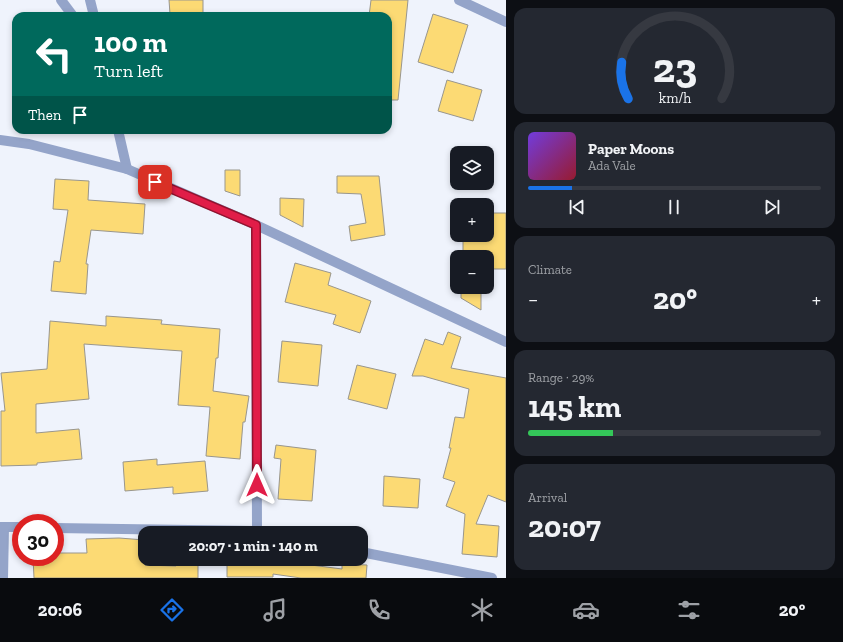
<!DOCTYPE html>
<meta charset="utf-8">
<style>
:root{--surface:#171b24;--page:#242831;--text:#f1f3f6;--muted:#9ea1a6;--line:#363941;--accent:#1a73e8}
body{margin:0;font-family:"Zilla Slab",serif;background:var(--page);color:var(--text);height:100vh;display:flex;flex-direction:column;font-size:15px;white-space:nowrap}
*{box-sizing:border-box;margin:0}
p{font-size:13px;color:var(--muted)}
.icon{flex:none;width:22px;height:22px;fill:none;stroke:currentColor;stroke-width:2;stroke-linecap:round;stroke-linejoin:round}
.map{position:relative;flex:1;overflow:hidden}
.details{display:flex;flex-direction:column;gap:8px;padding:8px;background:#0d0f14;width:337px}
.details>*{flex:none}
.banner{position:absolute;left:12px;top:12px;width:380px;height:122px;border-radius:12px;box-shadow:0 2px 6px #0003;background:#00695c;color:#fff;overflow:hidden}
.fabs{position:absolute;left:450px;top:146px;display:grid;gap:8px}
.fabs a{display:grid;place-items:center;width:44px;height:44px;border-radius:8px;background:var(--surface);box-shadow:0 2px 6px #0003;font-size:20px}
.speed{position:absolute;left:12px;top:514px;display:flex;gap:8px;font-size:20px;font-weight:700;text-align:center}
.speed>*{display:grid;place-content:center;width:52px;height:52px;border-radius:50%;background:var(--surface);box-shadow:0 2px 6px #0003;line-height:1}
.speed .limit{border:6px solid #d22;background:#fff;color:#111}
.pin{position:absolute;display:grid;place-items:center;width:34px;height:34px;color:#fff;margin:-17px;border-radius:8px;box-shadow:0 2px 6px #0006}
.me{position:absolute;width:44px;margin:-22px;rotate:0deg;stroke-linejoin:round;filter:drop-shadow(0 0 3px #0008)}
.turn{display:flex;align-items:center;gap:14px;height:84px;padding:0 16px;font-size:18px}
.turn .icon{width:52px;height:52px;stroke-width:2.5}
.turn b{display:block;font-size:28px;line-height:34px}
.then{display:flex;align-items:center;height:38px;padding:0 16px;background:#0003;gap:8px;font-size:15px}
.big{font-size:30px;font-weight:700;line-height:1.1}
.details .widget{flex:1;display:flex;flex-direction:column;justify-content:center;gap:6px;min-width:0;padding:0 14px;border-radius:12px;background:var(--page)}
.details .dial{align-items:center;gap:0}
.dial svg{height:104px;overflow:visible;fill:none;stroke:var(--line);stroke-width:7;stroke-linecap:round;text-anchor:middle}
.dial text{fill:var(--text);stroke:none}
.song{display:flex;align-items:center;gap:12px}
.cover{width:48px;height:48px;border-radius:6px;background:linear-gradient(135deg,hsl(260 70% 55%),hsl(350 70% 35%))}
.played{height:4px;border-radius:2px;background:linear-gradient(90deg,var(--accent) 15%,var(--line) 15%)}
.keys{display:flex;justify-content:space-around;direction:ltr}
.heat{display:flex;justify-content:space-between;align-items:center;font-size:22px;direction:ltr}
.charge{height:6px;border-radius:3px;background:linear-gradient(90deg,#34c759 29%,var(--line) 0)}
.trip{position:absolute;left:138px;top:526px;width:230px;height:40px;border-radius:12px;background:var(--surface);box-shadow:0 2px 6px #0003;font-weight:700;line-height:40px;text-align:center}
.tab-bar{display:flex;height:64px;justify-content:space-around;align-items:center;background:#090b0e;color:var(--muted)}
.tab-bar .icon{width:28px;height:28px}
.tab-bar .on{color:var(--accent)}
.tab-bar b{font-size:18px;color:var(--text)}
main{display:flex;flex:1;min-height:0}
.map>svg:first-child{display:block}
.building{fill:#fcda74;stroke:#99968d}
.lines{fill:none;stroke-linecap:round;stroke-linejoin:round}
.street{stroke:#94a4c9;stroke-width:10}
.route-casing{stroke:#92132f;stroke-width:10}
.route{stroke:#e11d48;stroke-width:7}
</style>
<main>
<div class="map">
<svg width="506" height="578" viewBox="0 0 506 578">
<rect width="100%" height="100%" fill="#eff3fc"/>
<g class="building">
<path d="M169,0H203V14H170Z"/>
<path d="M371,0H408L398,100H388V16H369Z"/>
<path d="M433,14L468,25L453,73L418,62Z"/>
<path d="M447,80L482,90L473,121L438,111Z"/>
<path d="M225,170H240V196L225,191Z"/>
<path d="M337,176H379L385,235L351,241L349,226L366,223L361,194L337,193Z"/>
<path d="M55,179L89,181L88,200L145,204L143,234L91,230L86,264H88L86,294L51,291L54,261L60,262L68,210L53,209Z"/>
<path d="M280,198L304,199L303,227L280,215Z"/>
<path d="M487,213H506V269H487V257H463V239H487Z"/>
<path d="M295,263L331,273L328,285L371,301L360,333L333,324L336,315L285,302Z"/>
<path d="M461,287H481V310L461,298Z"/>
<path d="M106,316L162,320L161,324L220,329L218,358H216L213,391L249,396L245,422H243L240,459L206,456L210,407L178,405L182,351L84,344L89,399L36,404V433L79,429L82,459L37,463V465L1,466V411H5L1,373L47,369L50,321L106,326Z"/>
<path d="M448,332L461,337L451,368L506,378V502L488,495L476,524L499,526L497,557L462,554L465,514L446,506L455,482L443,478L451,448H449L455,417L464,418L469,389L423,376H412L425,339L443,345Z"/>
<path d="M282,341L322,345L318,386L278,382Z"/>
<path d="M357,365L396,374L387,409L348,399Z"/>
<path d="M276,445L316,450L312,501L278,499L281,459L274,458Z"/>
<path d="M157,459V465L205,461L208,491L173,494V487L125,491L123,462Z"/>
<path d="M384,476L420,479L418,508L383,506Z"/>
<path d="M119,538L145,540V565L176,566V559H198V578H34L33,557H56V553H87L86,539Z"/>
<path d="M227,559H272V560L342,569V564L367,565L366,578H301L273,574V577H227Z"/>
</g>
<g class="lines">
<g class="street">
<path d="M61,0L73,16"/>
<path d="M90,0L94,16"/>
<path d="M459,0L506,22"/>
<path d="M118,130L127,169"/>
<path d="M0,140L29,144L127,169L256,225L506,342"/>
<path d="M256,225L257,531"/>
<path d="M0,527H21"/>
<path d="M55,528L257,531L267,533"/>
<path d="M361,552L492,578"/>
<path d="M3,578L4,527"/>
</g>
</g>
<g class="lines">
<defs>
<path id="route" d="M155,182L256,225L257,485"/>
</defs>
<use href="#route" class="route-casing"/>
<use href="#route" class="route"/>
</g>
</svg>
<div class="fabs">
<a><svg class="icon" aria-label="layers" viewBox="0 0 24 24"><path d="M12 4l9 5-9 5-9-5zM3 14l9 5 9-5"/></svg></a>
<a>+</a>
<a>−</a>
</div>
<div class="speed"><div class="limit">30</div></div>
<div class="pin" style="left:155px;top:182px;background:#d93025"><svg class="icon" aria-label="arrive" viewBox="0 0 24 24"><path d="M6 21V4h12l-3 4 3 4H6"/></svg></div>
<svg class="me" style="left:257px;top:485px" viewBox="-20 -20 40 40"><path d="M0-17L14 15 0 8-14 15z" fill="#e11d48" stroke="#fff" stroke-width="4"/></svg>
<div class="trip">20:07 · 1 min · 140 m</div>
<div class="banner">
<div class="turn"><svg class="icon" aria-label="left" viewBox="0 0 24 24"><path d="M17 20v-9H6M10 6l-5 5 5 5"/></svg><div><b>100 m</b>Turn left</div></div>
<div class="then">Then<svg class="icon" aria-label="arrive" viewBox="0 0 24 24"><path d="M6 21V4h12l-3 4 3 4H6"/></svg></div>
</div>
</div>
<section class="details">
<div class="widget dial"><svg viewBox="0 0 100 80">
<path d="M14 69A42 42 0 1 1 86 69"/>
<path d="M14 69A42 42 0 0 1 9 41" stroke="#1a73e8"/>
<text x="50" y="56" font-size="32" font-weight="700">23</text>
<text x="50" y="72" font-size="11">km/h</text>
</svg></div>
<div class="widget">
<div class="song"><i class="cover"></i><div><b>Paper Moons</b><p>Ada Vale</p></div></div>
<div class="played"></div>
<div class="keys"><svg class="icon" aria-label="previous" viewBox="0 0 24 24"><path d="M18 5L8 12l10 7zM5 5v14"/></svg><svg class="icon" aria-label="pause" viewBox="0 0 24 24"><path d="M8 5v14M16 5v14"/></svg><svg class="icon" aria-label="next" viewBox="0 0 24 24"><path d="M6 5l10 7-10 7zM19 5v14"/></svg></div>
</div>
<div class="widget"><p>Climate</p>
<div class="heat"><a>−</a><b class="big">20°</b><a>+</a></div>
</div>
<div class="widget"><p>Range · 29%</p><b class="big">145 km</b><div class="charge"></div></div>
<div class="widget"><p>Arrival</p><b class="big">20:07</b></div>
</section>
</main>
<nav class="tab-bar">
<b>20:06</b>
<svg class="icon on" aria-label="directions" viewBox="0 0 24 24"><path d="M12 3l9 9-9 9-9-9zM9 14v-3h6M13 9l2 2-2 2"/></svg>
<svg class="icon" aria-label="music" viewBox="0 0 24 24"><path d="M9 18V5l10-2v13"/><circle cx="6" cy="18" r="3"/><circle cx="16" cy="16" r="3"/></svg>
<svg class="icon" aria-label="phone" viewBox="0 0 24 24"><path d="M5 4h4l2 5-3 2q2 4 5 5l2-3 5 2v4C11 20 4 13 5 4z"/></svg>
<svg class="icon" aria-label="climate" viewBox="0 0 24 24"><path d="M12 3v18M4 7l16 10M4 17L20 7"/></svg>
<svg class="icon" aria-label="car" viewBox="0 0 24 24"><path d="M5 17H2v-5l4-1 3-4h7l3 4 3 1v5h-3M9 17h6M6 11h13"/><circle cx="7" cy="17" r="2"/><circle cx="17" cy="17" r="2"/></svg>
<svg class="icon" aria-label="filters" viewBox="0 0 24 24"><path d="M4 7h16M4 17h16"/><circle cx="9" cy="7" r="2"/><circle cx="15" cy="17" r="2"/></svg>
<b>20°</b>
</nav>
